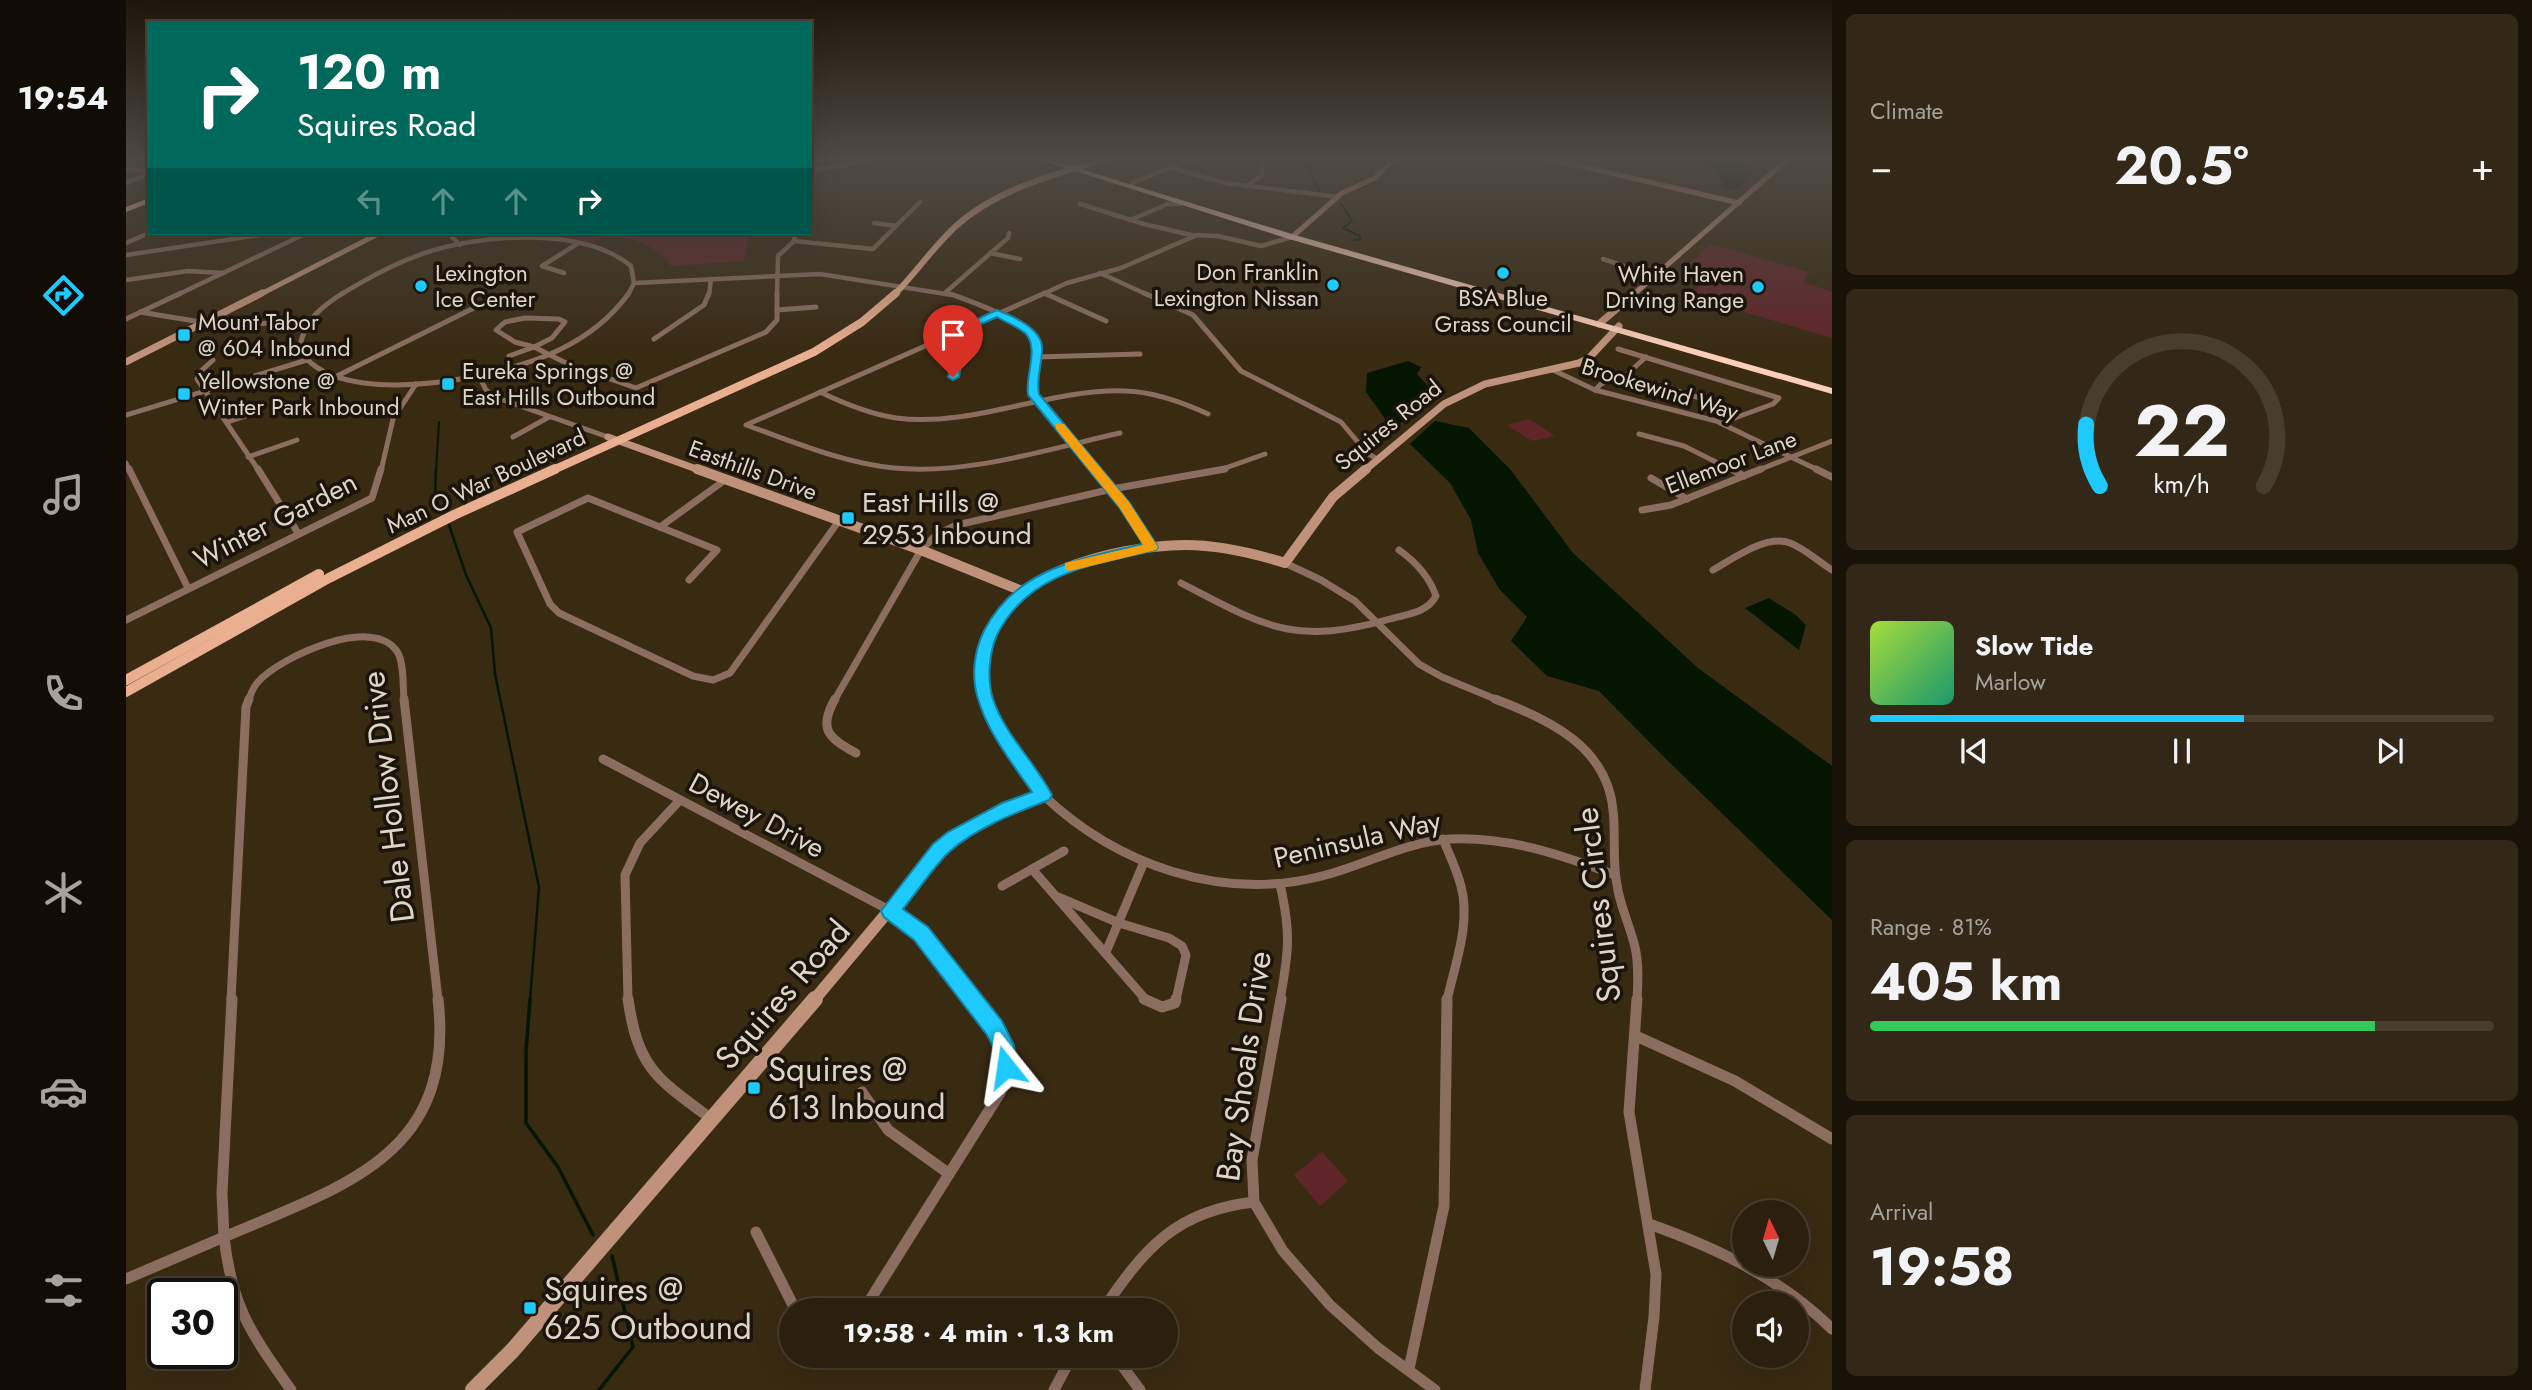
<!DOCTYPE html>
<meta charset="utf-8">
<style>
:root{--surface:#2b200e;--page:#332817;--text:#f1f3f6;--muted:#a6a39e;--line:#473e2e;--accent:#1ec9fd}
body{margin:0;font-family:Jost,sans-serif;background:var(--page);color:var(--text);height:100vh;display:flex;flex-direction:column;font-size:26px;white-space:nowrap}
*{box-sizing:border-box;margin:0}
p{font-size:23px;color:var(--muted)}
.icon{flex:none;width:38px;height:38px;fill:none;stroke:currentColor;stroke-width:2;stroke-linecap:round;stroke-linejoin:round}
.map{position:relative;flex:1;overflow:hidden}
.panel{display:flex;flex-direction:column;gap:14px;padding:14px;background:#181208;width:700px}
.panel>*{flex:none}
.top-card{position:absolute;left:21px;top:21px;width:665px;height:214px;border-radius:0px;box-shadow:0 7px 28px #0002,0 0 0 2px var(--line);background:#00695c;color:#fff;overflow:hidden}
.needle{width:46px;rotate:355deg}
.fabs{position:absolute;left:1606px;top:1200px;display:grid;gap:14px}
.fabs a{display:grid;place-items:center;width:77px;height:77px;border-radius:50%;background:var(--surface);box-shadow:0 7px 28px #0002,0 0 0 2px var(--line);font-size:35px}
.speed{position:absolute;left:21px;top:1278px;display:flex;gap:14px;font-size:35px;font-weight:700;text-align:center}
.speed>*{display:grid;place-content:center;width:91px;height:91px;border-radius:50%;background:var(--surface);box-shadow:0 7px 28px #0002,0 0 0 2px var(--line);line-height:1}
.speed .limit{border:4px solid #111;border-radius:10px;background:#fff;color:#111}
.pin{position:absolute;display:grid;place-items:center;width:60px;height:60px;color:#fff;margin:-72px -30px;border-radius:50% 50% 50% 0;rotate:-45deg;box-shadow:0 0 7px #0007}
.pin .icon{rotate:45deg}
.me{position:absolute;width:77px;margin:-38px;rotate:345deg;stroke-linejoin:round;filter:drop-shadow(0 0 5px #0008)}
.turn{display:flex;align-items:center;gap:24px;height:147px;padding:0 35px;font-size:32px}
.turn .icon{width:91px;height:91px;stroke-width:2.5}
.turn b{display:block;font-size:49px;line-height:60px}
.lanes{display:flex;align-items:center;height:66px;padding:0 35px;background:#0003;justify-content:center;gap:35px;direction:ltr}
.lanes .off{opacity:.35}
.big{font-size:52px;font-weight:700;line-height:1.1}
.panel .tile{flex:1;display:flex;flex-direction:column;justify-content:center;gap:10px;min-width:0;padding:0 24px;border-radius:10px;background:var(--page)}
.panel .dial{align-items:center;gap:0}
.dial svg{height:182px;overflow:visible;fill:none;stroke:var(--line);stroke-width:7;stroke-linecap:round;text-anchor:middle}
.dial text{fill:var(--text);stroke:none}
.song{display:flex;align-items:center;gap:21px}
.cover{width:84px;height:84px;border-radius:10px;background:linear-gradient(135deg,hsl(80 70% 55%),hsl(160 70% 35%))}
.played{height:7px;border-radius:4px;background:linear-gradient(90deg,var(--accent) 60%,var(--line) 60%)}
.keys{display:flex;justify-content:space-around;direction:ltr}
.heat{display:flex;justify-content:space-between;align-items:center;font-size:38px;direction:ltr}
.charge{height:10px;border-radius:5px;background:linear-gradient(90deg,#34c759 81%,var(--line) 0)}
.trip{position:absolute;left:653px;top:1298px;width:399px;height:70px;border-radius:35px;background:var(--surface);box-shadow:0 7px 28px #0002,0 0 0 2px var(--line);font-weight:700;line-height:70px;text-align:center}
main{display:flex;flex:1;min-height:0}
.menu{display:flex;flex-direction:column;width:126px;justify-content:space-around;align-items:center;background:#110d06;color:var(--muted)}
.menu .icon{width:49px;height:49px}
.menu .on{color:var(--accent)}
.menu b{font-size:32px;color:var(--text)}
.map>svg:first-child{display:block}
.green{fill:#602529}
.water{fill:#041600}
.lines{fill:none;stroke-linecap:round;stroke-linejoin:round}
.stream-far2{stroke:#041600;stroke-width:2}
.stream-far1{stroke:#041600;stroke-width:2.5}
.stream{stroke:#041600;stroke-width:3.5}
.street-far4{stroke:#8b6e60;stroke-width:4.5}
.street-far3{stroke:#8b6e60;stroke-width:5}
.street-far2{stroke:#8b6e60;stroke-width:7}
.street-far1{stroke:#8b6e60;stroke-width:9}
.street{stroke:#8b6e60;stroke-width:11}
.secondary-far4{stroke:#c1927b;stroke-width:5}
.secondary-far3{stroke:#c1927b;stroke-width:7}
.secondary-far2{stroke:#c1927b;stroke-width:10}
.secondary-far1{stroke:#c1927b;stroke-width:12}
.secondary{stroke:#c1927b;stroke-width:16}
.primary-far2{stroke:#eaae90;stroke-width:6}
.primary-far1{stroke:#eaae90;stroke-width:8}
.primary{stroke:#eaae90;stroke-width:10}
.highway{fill:#fbcfba;fill-rule:evenodd}
.route{fill:#1ec9fd;stroke:#1483a4;stroke-width:2}
.slow{fill:#f59e0b}
.poi-dot{fill:#1ec9fd;stroke:#1b140a;stroke-width:2.5}
.labels{text-anchor:middle;stroke-width:7;stroke-linejoin:round;paint-order:stroke}
.far-poi-label{font-size:23px;fill:#ded5c7;stroke:#1b140a;text-anchor:start}
.far-street-label{font-size:23px;fill:#ded5c7;stroke:#1b140a}
.poi-label{font-size:28px;fill:#ded5c7;stroke:#1b140a;text-anchor:start}
.street-label{font-size:28px;fill:#ded5c7;stroke:#1b140a}
.near-street-label{font-size:33px;fill:#ded5c7;stroke:#1b140a}
.near-poi-label{font-size:33px;fill:#ded5c7;stroke:#1b140a;text-anchor:start}
</style>
<main>
<nav class="menu">
<b>19:54</b>
<svg class="icon on" aria-label="directions" viewBox="0 0 24 24"><path d="M12 3l9 9-9 9-9-9zM9 14v-3h6M13 9l2 2-2 2"/></svg>
<svg class="icon" aria-label="music" viewBox="0 0 24 24"><path d="M9 18V5l10-2v13"/><circle cx="6" cy="18" r="3"/><circle cx="16" cy="16" r="3"/></svg>
<svg class="icon" aria-label="phone" viewBox="0 0 24 24"><path d="M5 4h4l2 5-3 2q2 4 5 5l2-3 5 2v4C11 20 4 13 5 4z"/></svg>
<svg class="icon" aria-label="climate" viewBox="0 0 24 24"><path d="M12 3v18M4 7l16 10M4 17L20 7"/></svg>
<svg class="icon" aria-label="car" viewBox="0 0 24 24"><path d="M5 17H2v-5l4-1 3-4h7l3 4 3 1v5h-3M9 17h6M6 11h13"/><circle cx="7" cy="17" r="2"/><circle cx="17" cy="17" r="2"/></svg>
<svg class="icon" aria-label="filters" viewBox="0 0 24 24"><path d="M4 7h16M4 17h16"/><circle cx="9" cy="7" r="2"/><circle cx="15" cy="17" r="2"/></svg>
</nav>
<div class="map">
<svg width="1706" height="1390" viewBox="0 0 1706 1390">
<rect width="100%" height="100%" fill="#392a12"/>
<g class="green">
<path d="M457,233H646L623,237L618,261L545,266C530,244 507,239 482,234L466,243L440,238Z"/>
<path d="M1584,244L1683,272L1677,282L1706,292V338L1562,295L1593,273L1563,264Z"/>
<path d="M1403,419L1429,436L1406,441L1381,425Z"/>
<path d="M1196,1152L1222,1181L1194,1206L1168,1175Z"/>
</g>
<g class="water">
<path d="M1601,158L1629,172L1619,180V183L1607,190L1594,186L1599,181L1588,174L1592,173L1586,165L1570,159Z"/>
<path d="M1282,361L1295,367L1291,374L1311,396L1273,424L1260,420L1240,392L1241,373Z"/>
<path d="M1309,421L1343,428L1384,469L1447,553L1572,668L1706,766V920L1542,761L1473,691L1421,676L1385,641L1401,617L1374,590L1352,553L1345,520L1324,483L1284,444Z"/>
<path d="M1643,598L1670,615L1680,625L1673,650L1619,608Z"/>
</g>
<g class="lines">
<g class="stream-far2">
<path d="M1188,158L1183,171L1194,192"/>
<path d="M1215,204L1226,221L1217,228L1234,236V240H1228"/>
<path d="M310,471L313,422"/>
</g>
<g class="stream-far1">
<path d="M310,469L309,495L312,505"/>
<path d="M323,525L340,575L365,628L369,674L413,887L404,1000"/>
</g>
<g class="stream">
<path d="M404,999L400,1051V1123L432,1167L467,1235"/>
<path d="M473,1390L507,1347L486,1256"/>
</g>
<g class="street-far4">
<path d="M684,162L706,158"/>
<path d="M1046,168L1100,183L1212,197"/>
<path d="M0,170L23,171"/>
<path d="M684,170L720,165L744,158"/>
<path d="M0,183L23,174"/>
<path d="M1006,183L1068,158"/>
<path d="M1120,186L1136,175V158"/>
<path d="M954,204L1018,224L1069,236"/>
<path d="M1004,220L1042,204H1055"/>
<path d="M748,223L770,226"/>
<path d="M322,233L334,245"/>
<path d="M668,241L747,249L794,202"/>
<path d="M0,243L23,233"/>
<path d="M864,253L894,259"/>
<path d="M0,255L134,235H174"/>
<path d="M1477,259L1528,276"/>
<path d="M438,273L416,266L451,244"/>
<path d="M974,273L1022,295"/>
<path d="M0,280L62,271L97,273"/>
<path d="M508,283L694,274L826,295"/>
<path d="M820,292L882,238L883,233"/>
<path d="M918,293L922,295"/>
<path d="M51,295L181,233"/>
<path d="M214,295C240,279 267,264 296,254C352,234 457,226 505,266L508,283L502,295"/>
<path d="M583,295L585,279"/>
<path d="M651,295L652,256L668,241L670,233"/>
<path d="M915,295L941,283L995,268L1071,235L1092,236L1135,246L1166,237"/>
</g>
<g class="street-far3">
<path d="M217,293C195,307 180,319 174,345C177,351 180,359 185,363C236,406 378,377 433,350C460,337 485,318 503,293"/>
<path d="M822,293C843,301 908,322 912,345C914,362 904,376 908,395L971,471"/>
<path d="M918,293L980,321"/>
<path d="M919,293L620,425C668,442 717,463 768,468C844,475 921,449 994,433"/>
<path d="M1018,293L1067,315L1115,371L1215,422L1241,453L1251,459"/>
<path d="M651,310L690,307"/>
<path d="M14,312L93,325L182,322"/>
<path d="M399,318L433,319L439,322L426,338L408,347L389,342L370,330L379,322Z"/>
<path d="M0,319L55,293"/>
<path d="M528,339L578,305L583,293"/>
<path d="M814,339L826,346L832,355L827,377"/>
<path d="M1492,349L1653,398L1647,404L1595,423"/>
<path d="M383,356L408,347L444,365L510,388L640,332L651,320V293"/>
<path d="M911,357L1014,354"/>
<path d="M87,360L74,372L71,379L133,471"/>
<path d="M1427,370L1469,390L1590,421L1694,471"/>
<path d="M1499,375L1587,402"/>
<path d="M211,376L374,295"/>
<path d="M353,376L360,390L369,397L482,437"/>
<path d="M1469,390L1475,384L1500,375L1520,357"/>
<path d="M694,392C719,404 743,414 770,418C848,428 922,388 1000,391C1029,392 1056,402 1082,414"/>
<path d="M0,415L181,360"/>
<path d="M102,422L134,411"/>
<path d="M1513,434L1558,446L1608,471"/>
<path d="M387,437L423,417"/>
<path d="M122,457L171,440"/>
<path d="M0,463L4,471"/>
<path d="M255,471L267,419L290,384"/>
<path d="M1091,471L1139,454"/>
<path d="M1630,471L1706,441"/>
</g>
<g class="street-far2">
<path d="M3,469L62,588"/>
<path d="M132,469L172,533"/>
<path d="M969,469L999,505L1025,547"/>
<path d="M1605,469L1618,476"/>
<path d="M1690,469L1706,477"/>
<path d="M1525,478L1561,499"/>
<path d="M1516,510L1545,505L1635,469"/>
<path d="M534,527L599,480"/>
<path d="M1159,563L1195,580L1229,601L1293,664L1316,677L1374,701"/>
<path d="M1587,570C1607,559 1640,534 1664,543C1678,548 1693,562 1706,570"/>
<path d="M563,580L591,550L462,498L391,532L424,604L433,613L567,676L587,680L604,673L712,522"/>
<path d="M1055,583C1140,627 1167,646 1264,619C1281,614 1301,613 1310,596C1303,576 1290,562 1273,550"/>
<path d="M0,620L246,498L255,469"/>
<path d="M122,701C125,694 127,687 132,682C154,657 249,613 272,653C278,664 277,687 278,701"/>
<path d="M708,701L795,550L811,534L831,525L986,489L1099,469"/>
</g>
<g class="street-far1">
<path d="M278,699L312,1000"/>
<path d="M709,699C692,729 702,738 730,753"/>
<path d="M1369,699C1422,719 1481,746 1487,810C1490,835 1486,860 1491,885C1494,906 1504,926 1509,947C1513,964 1512,983 1511,1000"/>
<path d="M477,759L765,911L795,934L847,1000"/>
<path d="M917,795C991,865 1095,902 1196,876C1240,865 1278,842 1324,839C1381,836 1436,855 1489,875"/>
<path d="M1317,839C1323,854 1331,870 1335,886C1345,923 1329,964 1321,1000"/>
<path d="M906,869L1020,1000"/>
<path d="M1154,884C1165,933 1163,951 1154,1000"/>
<path d="M876,886L938,851"/>
<path d="M932,897L993,923L1043,938L1056,946L1060,955L1050,1000"/>
<path d="M980,952L1018,862"/>
<path d="M105,1000L120,707L123,699"/>
<path d="M502,1000L499,875L514,843L554,800"/>
</g>
<g class="street">
<path d="M502,999C512,1068 530,1078 584,1118"/>
<path d="M1018,999L1036,1007L1049,1003L1050,999"/>
<path d="M1155,999L1126,1160L1128,1202L1157,1251L1204,1305L1252,1348L1309,1390"/>
<path d="M1511,999L1503,1112L1530,1274L1528,1317L1519,1390"/>
<path d="M1510,1036L1609,1081L1706,1139"/>
<path d="M736,1092L762,1130L822,1173"/>
<path d="M1523,1224C1591,1248 1654,1278 1706,1329"/>
<path d="M630,1232L670,1311"/>
<path d="M98,1237C106,1308 125,1333 165,1390"/>
<path d="M98,1237L96,1193L106,999"/>
<path d="M98,1237C217,1186 330,1156 312,999"/>
<path d="M0,1279L98,1237"/>
<path d="M737,1311L874,1093C885,1044 874,1036 845,999"/>
<path d="M976,1311C1019,1248 1049,1211 1128,1202"/>
<path d="M989,1356L1014,1390"/>
<path d="M1283,1369L1318,1206L1321,999"/>
<path d="M928,1390L946,1356"/>
</g>
<g class="secondary-far4">
<path d="M1420,158L1613,203"/>
<path d="M1166,237L1216,193L1249,178L1269,158"/>
<path d="M133,295L254,233"/>
<path d="M1507,295L1663,158"/>
</g>
<g class="secondary-far3">
<path d="M1473,324L1509,293"/>
<path d="M0,362L136,293"/>
<path d="M482,437L576,471"/>
<path d="M1238,471L1318,404L1359,384L1453,363L1463,358L1493,326"/>
</g>
<g class="secondary-far2">
<path d="M571,469L795,550L896,591"/>
<path d="M861,701C856,686 856,674 858,659C865,573 990,546 1059,545C1093,545 1127,553 1159,563L1207,497L1240,469"/>
</g>
<path class="secondary-far1" d="M688,1000L816,847L851,823L917,795L879,740L860,699"/>
<path class="secondary" d="M347,1390L386,1351L689,999"/>
<path class="primary-far2" d="M768,295C790,273 807,247 830,226C872,188 929,175 982,158"/>
<path class="primary-far1" d="M425,471L688,352L736,322L770,293"/>
<g class="primary">
<path d="M0,680L193,574"/>
<path d="M0,692L203,578L328,515L429,469"/>
</g>
<g class="highway">
<path d="M908,158H919L1169,235L1706,388V394L1163,239Z"/>
<path d="M23,198V203L0,212V207Z"/>
</g>
</g>
<linearGradient id="sky" x2="0" y2="1"><stop stop-color="#1f170a"/><stop offset="0.45" stop-color="#4e4a44"/><stop offset="1" stop-color="#4e4a44" stop-opacity="0"/></linearGradient>
<rect width="1706" height="353" fill="url(#sky)"/>
<path class="route" d="M871,310C887,316 917,329 916,349C916,365 910,378 913,394L1003,502L1032,547L1030,550C968,565 903,571 871,635C863,653 861,680 867,699C879,735 909,762 926,795L923,800C889,813 849,828 822,853C805,870 792,891 777,909L802,927L876,1021L888,1045L891,1067L888,1074L880,1078L873,1074L867,1047L861,1035L788,940L758,917L755,911L807,844L822,832L876,803L906,792C886,763 862,733 852,699C845,677 848,651 858,631C890,568 954,559 1017,544L993,507L902,395C899,376 913,349 900,334C893,327 879,322 871,317L822,339L829,344L837,355L833,377L827,380L822,377L827,355L822,348L811,341V337Z"/>
<path class="slow" d="M930,424H938L1003,502L1032,547L1030,550L944,571L939,569V563L1017,545L993,507L930,429Z"/>
<g class="poi-dot">
<circle cx="1377" cy="273" r="7"/>
<circle cx="1207" cy="285" r="7"/>
<circle cx="295" cy="286" r="7"/>
<circle cx="1632" cy="287" r="7"/>
<rect x="51" y="328" width="14" height="14" rx="3.5"/>
<rect x="315" y="377" width="14" height="14" rx="3.5"/>
<rect x="51" y="387" width="14" height="14" rx="3.5"/>
<rect x="715" y="511" width="14" height="14" rx="3.5"/>
<rect x="621" y="1081" width="14" height="14" rx="3.5"/>
<rect x="397" y="1301" width="14" height="14" rx="3.5"/>
</g>
<g class="labels">
<g class="far-poi-label">
<text x="1193" y="280" text-anchor="end">Don Franklin<tspan x="1193" dy="26">Lexington Nissan</tspan></text>
<text x="309" y="281">Lexington<tspan x="309" dy="26">Ice Center</tspan></text>
<text x="1618" y="282" text-anchor="end">White Haven<tspan x="1618" dy="26">Driving Range</tspan></text>
<text x="1377" y="306" text-anchor="middle">BSA Blue<tspan x="1377" dy="26">Grass Council</tspan></text>
<text x="72" y="330">Mount Tabor<tspan x="72" dy="26">@ 604 Inbound</tspan></text>
<text x="336" y="379">Eureka Springs @<tspan x="336" dy="26">East Hills Outbound</tspan></text>
<text x="72" y="389">Yellowstone @<tspan x="72" dy="26">Winter Park Inbound</tspan></text>
</g>
<g class="far-street-label">
<text transform="translate(1534 389) rotate(17)" y="8">Brookewind Way</text>
<text transform="translate(1262 425) rotate(-39)" y="8">Squires Road</text>
<text transform="translate(1605 462) rotate(-21)" y="8">Ellemoor Lane</text>
<text transform="translate(627 470) rotate(20)" y="8">Easthills Drive</text>
<text transform="translate(360 481) rotate(-25)" y="8">Man O War Boulevard</text>
</g>
<g class="poi-label">
<text x="736" y="512">East Hills @<tspan x="736" dy="32">2953 Inbound</tspan></text>
</g>
<g class="street-label">
<text transform="translate(149 520) rotate(-27)" y="10">Winter Garden</text>
<text transform="translate(631 815) rotate(28)" y="10">Dewey Drive</text>
<text transform="translate(1231 839) rotate(-13)" y="10">Peninsula Way</text>
</g>
<g class="near-street-label">
<text transform="translate(261 797) rotate(-97)" y="12">Dale Hollow Drive</text>
<text transform="translate(1471 905) rotate(-97)" y="12">Squires Circle</text>
<text transform="translate(656 994) rotate(-49)" y="12">Squires Road</text>
<text transform="translate(1117 1066) rotate(-82)" y="12">Bay Shoals Drive</text>
</g>
<g class="near-poi-label">
<text x="642" y="1081">Squires @<tspan x="642" dy="38">613 Inbound</tspan></text>
<text x="418" y="1301">Squires @<tspan x="418" dy="38">625 Outbound</tspan></text>
</g>
</g>
</svg>
<div class="fabs">
<a><svg class="needle" viewBox="-14 -14 28 28"><path d="M0-13l5 13h-10z" fill="#e53935"/><path d="M0 13l5-13h-10z" fill="#a6a39e"/></svg></a>
<a><svg class="icon" aria-label="sound" viewBox="0 0 24 24"><path d="M4 9h4l5-4v14l-5-4H4zM17 9q2 3 0 6"/></svg></a>
</div>
<div class="speed"><div class="limit">30</div></div>
<div class="pin" style="left:827px;top:377px;background:#d93025"><svg class="icon" aria-label="arrive" viewBox="0 0 24 24"><path d="M6 21V4h12l-3 4 3 4H6"/></svg></div>
<svg class="me" style="left:880px;top:1067px" viewBox="-20 -20 40 40"><path d="M0-17L14 15 0 8-14 15z" fill="#1ec9fd" stroke="#fff" stroke-width="4"/></svg>
<div class="trip">19:58 · 4 min · 1.3 km</div>
<div class="top-card">
<div class="turn"><svg class="icon" aria-label="right" viewBox="0 0 24 24"><path d="M7 20v-9h11M14 6l5 5-5 5"/></svg><div><b>120 m</b>Squires Road</div></div>
<div class="lanes"><svg class="icon off" aria-label="left" viewBox="0 0 24 24"><path d="M17 20v-9H6M10 6l-5 5 5 5"/></svg><svg class="icon off" aria-label="ahead" viewBox="0 0 24 24"><path d="M12 20V5M6 11l6-6 6 6"/></svg><svg class="icon off" aria-label="ahead" viewBox="0 0 24 24"><path d="M12 20V5M6 11l6-6 6 6"/></svg><svg class="icon" aria-label="right" viewBox="0 0 24 24"><path d="M7 20v-9h11M14 6l5 5-5 5"/></svg></div>
</div>
</div>
<section class="panel">
<div class="tile"><p>Climate</p>
<div class="heat"><a>−</a><b class="big">20.5°</b><a>+</a></div>
</div>
<div class="tile dial"><svg viewBox="0 0 100 80">
<path d="M14 69A42 42 0 1 1 86 69"/>
<path d="M14 69A42 42 0 0 1 8 42" stroke="#1ec9fd"/>
<text x="50" y="56" font-size="32" font-weight="700">22</text>
<text x="50" y="72" font-size="11">km/h</text>
</svg></div>
<div class="tile">
<div class="song"><i class="cover"></i><div><b>Slow Tide</b><p>Marlow</p></div></div>
<div class="played"></div>
<div class="keys"><svg class="icon" aria-label="previous" viewBox="0 0 24 24"><path d="M18 5L8 12l10 7zM5 5v14"/></svg><svg class="icon" aria-label="pause" viewBox="0 0 24 24"><path d="M8 5v14M16 5v14"/></svg><svg class="icon" aria-label="next" viewBox="0 0 24 24"><path d="M6 5l10 7-10 7zM19 5v14"/></svg></div>
</div>
<div class="tile"><p>Range · 81%</p><b class="big">405 km</b><div class="charge"></div></div>
<div class="tile"><p>Arrival</p><b class="big">19:58</b></div>
</section>
</main>
